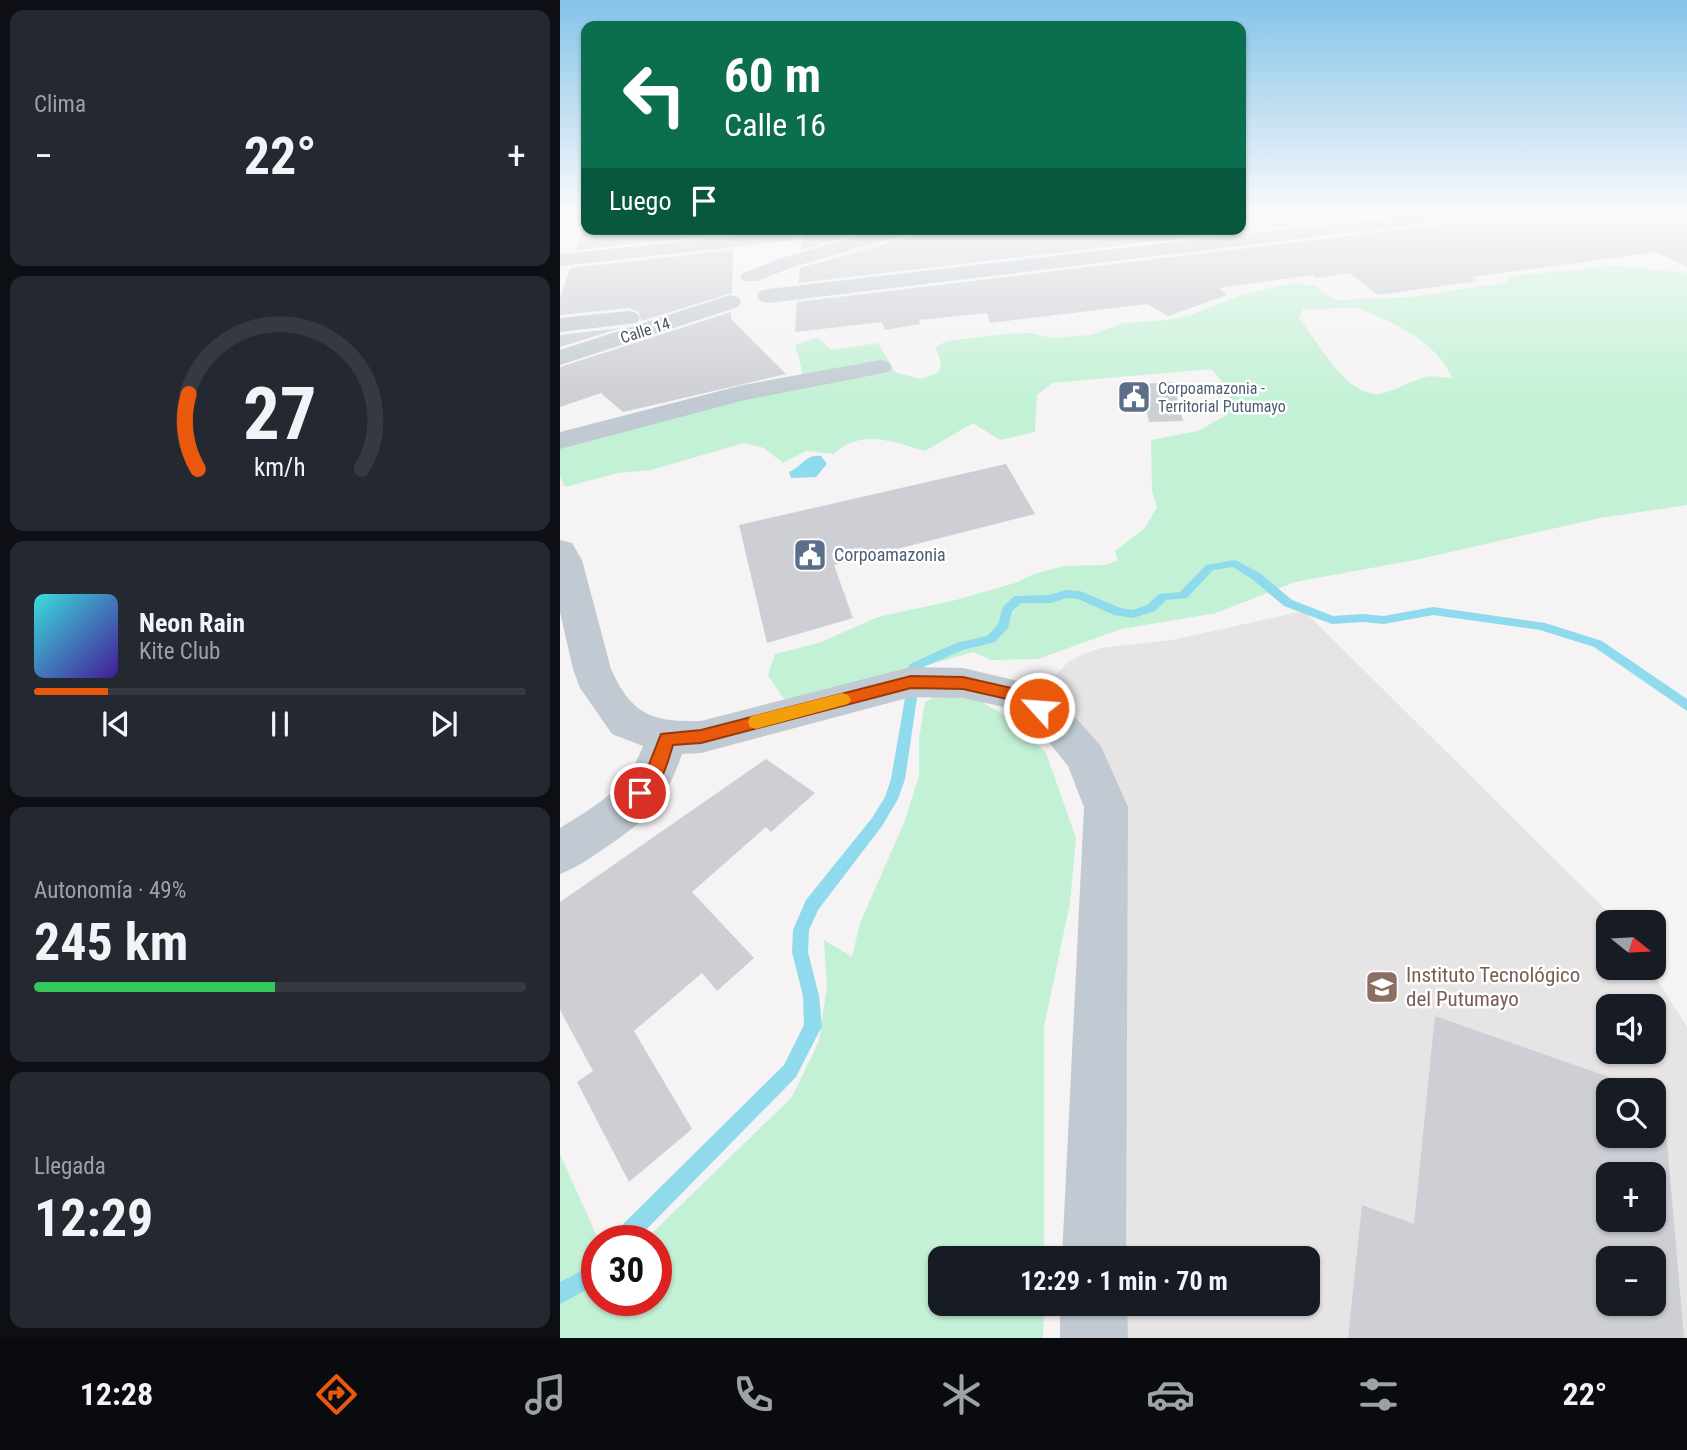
<!DOCTYPE html>
<html lang="es">
<meta charset="utf-8">
<style>
:root{--surface:#171b24;--page:#242831;--text:#f1f3f6;--muted:#9ea1a6;--line:#363941;--accent:#ea580c}
body{margin:0;font-family:"Roboto Condensed",sans-serif;background:var(--page);color:var(--text);height:100vh;display:flex;flex-direction:column;font-size:26px;white-space:nowrap}
*{box-sizing:border-box;margin:0}
p{font-size:23px;color:var(--muted)}
.icon{flex:none;width:38px;height:38px;fill:none;stroke:currentColor;stroke-width:2;stroke-linecap:round;stroke-linejoin:round}
.map{position:relative;flex:1;overflow:hidden}
.panel{display:flex;flex-direction:column;gap:10px;padding:10px;background:#0d0f14;width:560px}
.panel>*{flex:none}
.guide{position:absolute;left:21px;top:21px;width:665px;height:214px;border-radius:14px;box-shadow:0 2px 5px #0004;background:#0b6e4f;color:#fff;overflow:hidden}
.needle{width:46px;rotate:108deg}
.controls{position:absolute;left:1036px;top:910px;display:grid;gap:14px}
.controls a{display:grid;place-items:center;width:70px;height:70px;border-radius:14px;background:var(--surface);box-shadow:0 2px 5px #0004;font-size:35px}
.speed{position:absolute;left:21px;top:1225px;display:flex;gap:14px;font-size:35px;font-weight:700;text-align:center}
.speed>*{display:grid;place-content:center;width:91px;height:91px;border-radius:50%;background:var(--surface);box-shadow:0 2px 5px #0004;line-height:1}
.speed .limit{border:10px solid #d22;background:#fff;color:#111}
.pin{position:absolute;display:grid;place-items:center;width:60px;height:60px;color:#fff;margin:-30px;border:4px solid #fff;border-radius:50%;box-shadow:0 2px 7px #0007}
.me{position:absolute;width:77px;margin:-38px;rotate:296deg;stroke-linejoin:round;filter:drop-shadow(0 0 5px #0008)}
.turn{display:flex;align-items:center;gap:24px;height:147px;padding:0 28px;font-size:32px}
.turn .icon{width:91px;height:91px;stroke-width:2.5}
.turn b{display:block;font-size:49px;line-height:60px}
.then{display:flex;align-items:center;height:66px;padding:0 28px;background:#0003;gap:14px;font-size:26px}
.big{font-size:52px;font-weight:700;line-height:1.1}
.panel .widget{flex:1;display:flex;flex-direction:column;justify-content:center;gap:10px;min-width:0;padding:0 24px;border-radius:14px;background:var(--page)}
.panel .dial{align-items:center;gap:0}
.dial svg{height:182px;overflow:visible;fill:none;stroke:var(--line);stroke-width:7;stroke-linecap:round;text-anchor:middle}
.dial text{fill:var(--text);stroke:none}
.song{display:flex;align-items:center;gap:21px}
.cover{width:84px;height:84px;border-radius:10px;background:linear-gradient(135deg,hsl(180 70% 55%),hsl(260 70% 35%))}
.played{height:7px;border-radius:4px;background:linear-gradient(90deg,var(--accent) 15%,var(--line) 15%)}
.keys{display:flex;justify-content:space-around;direction:ltr}
.heat{display:flex;justify-content:space-between;align-items:center;font-size:38px;direction:ltr}
.charge{height:10px;border-radius:5px;background:linear-gradient(90deg,#34c759 49%,var(--line) 0)}
.trip{position:absolute;left:368px;top:1246px;width:392px;height:70px;border-radius:14px;background:var(--surface);box-shadow:0 2px 5px #0004;font-weight:700;line-height:70px;text-align:center}
.tabs{display:flex;height:112px;justify-content:space-around;align-items:center;background:#090b0e;color:var(--muted)}
.tabs .icon{width:49px;height:49px}
.tabs .current{color:var(--accent)}
.tabs b{font-size:32px;color:var(--text)}
main{display:flex;flex:1;min-height:0}
.map>svg:first-child{display:block}
.education{fill:#e6e4e5;fill-rule:evenodd}
.green{fill:#c3f1d5;fill-rule:evenodd}
.water{fill:#90daee}
.lines{fill:none;stroke-linecap:round;stroke-linejoin:round}
.stream{fill:#90daee;fill-rule:evenodd}
.building{fill:#cdcfd5;fill-rule:evenodd}
.minor{fill:#c1cad2;fill-rule:evenodd}
.route{fill:#ea580c;stroke:#983908;stroke-width:2}
.slow{fill:#f59e0b}
.labels{text-anchor:middle;stroke-width:5;stroke-linejoin:round;paint-order:stroke}
.far-street-label{font-size:16px;fill:#4a5661;stroke:#fff}
.far-service-label{font-size:16px;fill:#4e5e75;stroke:#fff;text-anchor:start}
.service-label{font-size:18px;fill:#4e5e75;stroke:#fff;text-anchor:start}
.near-education-label{font-size:21px;fill:#785e54;stroke:#fff;text-anchor:start}
</style>
<main>
<section class="panel">
<div class="widget"><p>Clima</p>
<div class="heat"><a>−</a><b class="big">22°</b><a>+</a></div>
</div>
<div class="widget dial"><svg viewBox="0 0 100 80">
<path d="M14 69A42 42 0 1 1 86 69"/>
<path d="M14 69A42 42 0 0 1 10 36" stroke="#ea580c"/>
<text x="50" y="56" font-size="32" font-weight="700">27</text>
<text x="50" y="72" font-size="11">km/h</text>
</svg></div>
<div class="widget">
<div class="song"><i class="cover"></i><div><b>Neon Rain</b><p>Kite Club</p></div></div>
<div class="played"></div>
<div class="keys"><svg class="icon" aria-label="previous" viewBox="0 0 24 24"><path d="M18 5L8 12l10 7zM5 5v14"/></svg><svg class="icon" aria-label="pause" viewBox="0 0 24 24"><path d="M8 5v14M16 5v14"/></svg><svg class="icon" aria-label="next" viewBox="0 0 24 24"><path d="M6 5l10 7-10 7zM19 5v14"/></svg></div>
</div>
<div class="widget"><p>Autonomía · 49%</p><b class="big">245 km</b><div class="charge"></div></div>
<div class="widget"><p>Llegada</p><b class="big">12:29</b></div>
</section>
<div class="map">
<svg width="1127" height="1338" viewBox="0 0 1127 1338">
<rect width="100%" height="100%" fill="#f5f3f3"/>
<path class="education" d="M744,611L1058,922H1048V968H1090L1127,1027V1338H534V1304H747V1258H534L546,807L474,686L496,675L507,663L521,655L541,648L612,640ZM1048,1006H1094V1052H1048ZM1048,1090H1094V1136H1048ZM1048,1174H1094V1220H1048ZM1048,1258H1094V1304H1048Z"/>
<g class="green">
<path d="M1054,266L1127,273V505L1040,518L855,560L735,582L656,613L561,629L478,659L431,660L413,652L255,698L224,699L208,675L215,654L259,643L318,617L396,600L455,583L474,574L504,566L545,565L558,560L555,551L585,528L597,507L592,490L591,440L638,431L668,414L661,380L651,369L492,383L477,395L475,432L440,440L413,423L365,451C334,442 301,428 274,454L246,451L223,463L204,448L184,443L91,470L58,473L5,487L0,476V448L240,384L242,370L235,345L258,337L271,350L318,343L335,372L360,379L379,372L381,362L375,347L387,341L445,334L471,333L492,338L530,335L564,323L607,320L630,315L682,295L732,283L757,286L764,294L779,300L850,297L945,283L951,276ZM797,308C831,321 877,341 892,378C883,378 873,375 865,377C851,381 838,389 824,393C788,402 759,341 739,319L743,309Z"/>
<path d="M377,695L415,698L454,721L486,753L516,838L510,903L484,1027V1258H380V1304H484L483,1338H0V1154L39,1241H37V1300H96V1241H84L232,1097L259,1041L267,986L264,940L292,957L300,923L344,823L359,776V739L365,702Z"/>
</g>
<path class="water" d="M261,456L267,464L256,477L231,478L229,472C242,467 245,454 261,456Z"/>
<g class="lines">
<g class="stream">
<path d="M675,560L700,573L732,600L773,616L803,614L824,616L873,607L985,623L1042,641L1127,699V711L1034,647L980,630L873,615L824,624L803,622L772,624L724,606L692,579L673,567L653,570L627,598L606,600L595,611L573,618L554,615L518,599L506,598L491,603H461L452,611L448,628L435,642L403,650L354,671L348,667L350,664L396,643L427,636L438,624L443,607L454,596L490,595L505,590L520,591L560,608L573,610L587,605L599,594L620,592L646,565Z"/>
<path d="M351,693L355,695L357,698L345,779L338,799L322,826L258,910L249,930L248,952L259,996L262,1026L236,1077L75,1241H50L53,1234L224,1065L244,1025L243,996L232,952L233,930L246,900L312,818L325,797L331,779L345,698L347,695Z"/>
<path d="M37,1258V1284L0,1304V1282L21,1271L30,1261Z"/>
</g>
</g>
<g class="building">
<path d="M691,214H832L710,228Z"/>
<path d="M914,214H1127V267L1096,252L912,277L917,281L818,295L789,273L756,278L752,275L659,288L667,295L608,316L587,304L430,323L427,313L359,320L360,324L325,330L322,322L235,332L237,302L903,222Z"/>
<path d="M22,229H174V233L16,250Z"/>
<path d="M243,229H312L241,250Z"/>
<path d="M355,229H701L238,283L240,268L352,236Z"/>
<path d="M173,250L172,293L81,321L79,312L69,308L0,315V298L10,268Z"/>
<path d="M171,312V319L226,374L63,412L41,393L0,407V367Z"/>
<path d="M61,328L0,347V335Z"/>
<path d="M613,382L623,421L589,422L581,384Z"/>
<path d="M446,464L475,514L274,565L293,618L207,643L179,525Z"/>
<path d="M206,759L255,793L211,832L206,827L132,892L194,958L157,991L142,973L74,1031L132,1129L69,1182L17,1082L33,1071L0,1010V902Z"/>
<path d="M875,1016L1086,1090H1048V1136H1094V1093L1103,1096L1124,1338H788L802,1205L854,1224ZM1048,1174H1094V1220H1048ZM1048,1258H1094V1304H1048Z"/>
</g>
<g class="lines">
<g class="minor">
<path d="M0,214H16L13,218L0,220Z"/>
<path d="M856,214H912L903,219L208,303L200,301L197,296L200,291L208,289Z"/>
<path d="M322,229H353L351,233L236,266L197,281H183L180,277L183,273L222,258Z"/>
<path d="M223,231L230,233L233,237L230,241L0,266V254Z"/>
<path d="M170,295L178,297L181,302L178,307L0,365V350Z"/>
<path d="M69,311L77,313L80,318L77,323L0,332V318Z"/>
<path d="M320,360L329,362L332,367L329,372L185,400L0,449V432L183,385Z"/>
<path d="M0,540L12,543L22,560L51,669C72,716 93,722 141,721L351,667L403,668L479,686L507,708L541,746L568,807L566,1258H502L524,807L508,766L479,730L453,709L403,698L351,697L141,753L122,754C106,801 88,819 48,846C32,857 18,867 0,874V828C38,804 66,790 83,746L52,734L20,688L13,669L0,612Z"/>
<path d="M500,1304H567L568,1338H500Z"/>
</g>
</g>
<linearGradient id="sky" x2="0" y2="1"><stop stop-color="#85c3ea"/><stop offset="0.53" stop-color="#fafafa"/><stop offset="1" stop-color="#fafafa" stop-opacity="0"/></linearGradient>
<rect width="1127" height="401" fill="url(#sky)"/>
<path class="route" d="M351,676L403,677L465,691L470,692L487,708L479,715L460,702L403,689L351,688L141,743L113,745C108,761 97,806 74,798L71,793L86,772L101,734L141,730Z"/>
<path class="slow" d="M282,693L288,695L291,700L288,704L196,729L190,727L188,722L190,717L196,715Z"/>
<defs>
<symbol id="civic-square" viewBox="-11 -11 22 22"><rect x="-9" y="-9" width="18" height="18" rx="4" fill="#5c6f8a" stroke="#fff"/><path d="M-.6-6.5H3V-4.5H.6V-3L4-1V1h2V6H-6V1h2V-1L-.6-3ZM-1.2 2.5V6h2.4V2.5Z" fill="#fff"/></symbol>
<symbol id="university-square" viewBox="-11 -11 22 22"><rect x="-9" y="-9" width="18" height="18" rx="4" fill="#8d6e63" stroke="#fff"/><path d="M0-5L7-2L0 1L-7-2ZM-4 1L0 2.5L4 1V4Q0 6-4 4Z" fill="#fff"/></symbol>
</defs>
<g fill-rule="evenodd">
<use href="#civic-square" x="555" y="378" width="38" height="38"/>
<use href="#civic-square" x="231" y="536" width="38" height="38"/>
<use href="#university-square" x="803" y="968" width="38" height="38"/>
</g>
<g class="labels">
<g class="far-street-label">
<text transform="translate(85 330) rotate(-18)" y="6">Calle 14</text>
</g>
<g class="far-service-label">
<text x="598" y="394">Corpoamazonia -<tspan x="598" dy="18">Territorial Putumayo</tspan></text>
</g>
<g class="service-label">
<text x="274" y="561">Corpoamazonia</text>
</g>
<g class="near-education-label">
<text x="846" y="982">Instituto Tecnológico<tspan x="846" dy="24">del Putumayo</tspan></text>
</g>
</g>
</svg>
<div class="controls">
<a><svg class="needle" viewBox="-14 -14 28 28"><path d="M0-13l5 13h-10z" fill="#e53935"/><path d="M0 13l5-13h-10z" fill="#9ea1a6"/></svg></a>
<a><svg class="icon" aria-label="sound" viewBox="0 0 24 24"><path d="M4 9h4l5-4v14l-5-4H4zM17 9q2 3 0 6"/></svg></a>
<a><svg class="icon" aria-label="search" viewBox="0 0 24 24"><circle cx="10" cy="10" r="6"/><path d="M15 15l6 6"/></svg></a>
<a>+</a>
<a>−</a>
</div>
<div class="speed"><div class="limit">30</div></div>
<div class="pin" style="left:80px;top:793px;background:#d93025"><svg class="icon" aria-label="arrive" viewBox="0 0 24 24"><path d="M6 21V4h12l-3 4 3 4H6"/></svg></div>
<svg class="me" style="left:479px;top:708px" viewBox="-20 -20 40 40"><circle r="17" fill="#ea580c" stroke="#fff" stroke-width="3"/><path d="M0-11L8 9 0 5-8 9z" fill="#fff"/></svg>
<div class="trip">12:29 · 1 min · 70 m</div>
<div class="guide">
<div class="turn"><svg class="icon" aria-label="left" viewBox="0 0 24 24"><path d="M17 20v-9H6M10 6l-5 5 5 5"/></svg><div><b>60 m</b>Calle 16</div></div>
<div class="then">Luego<svg class="icon" aria-label="arrive" viewBox="0 0 24 24"><path d="M6 21V4h12l-3 4 3 4H6"/></svg></div>
</div>
</div>
</main>
<nav class="tabs">
<b>12:28</b>
<svg class="icon current" aria-label="directions" viewBox="0 0 24 24"><path d="M12 3l9 9-9 9-9-9zM9 14v-3h6M13 9l2 2-2 2"/></svg>
<svg class="icon" aria-label="music" viewBox="0 0 24 24"><path d="M9 18V5l10-2v13"/><circle cx="6" cy="18" r="3"/><circle cx="16" cy="16" r="3"/></svg>
<svg class="icon" aria-label="phone" viewBox="0 0 24 24"><path d="M5 4h4l2 5-3 2q2 4 5 5l2-3 5 2v4C11 20 4 13 5 4z"/></svg>
<svg class="icon" aria-label="climate" viewBox="0 0 24 24"><path d="M12 3v18M4 7l16 10M4 17L20 7"/></svg>
<svg class="icon" aria-label="car" viewBox="0 0 24 24"><path d="M5 17H2v-5l4-1 3-4h7l3 4 3 1v5h-3M9 17h6M6 11h13"/><circle cx="7" cy="17" r="2"/><circle cx="17" cy="17" r="2"/></svg>
<svg class="icon" aria-label="filters" viewBox="0 0 24 24"><path d="M4 7h16M4 17h16"/><circle cx="9" cy="7" r="2"/><circle cx="15" cy="17" r="2"/></svg>
<b>22°</b>
</nav>
